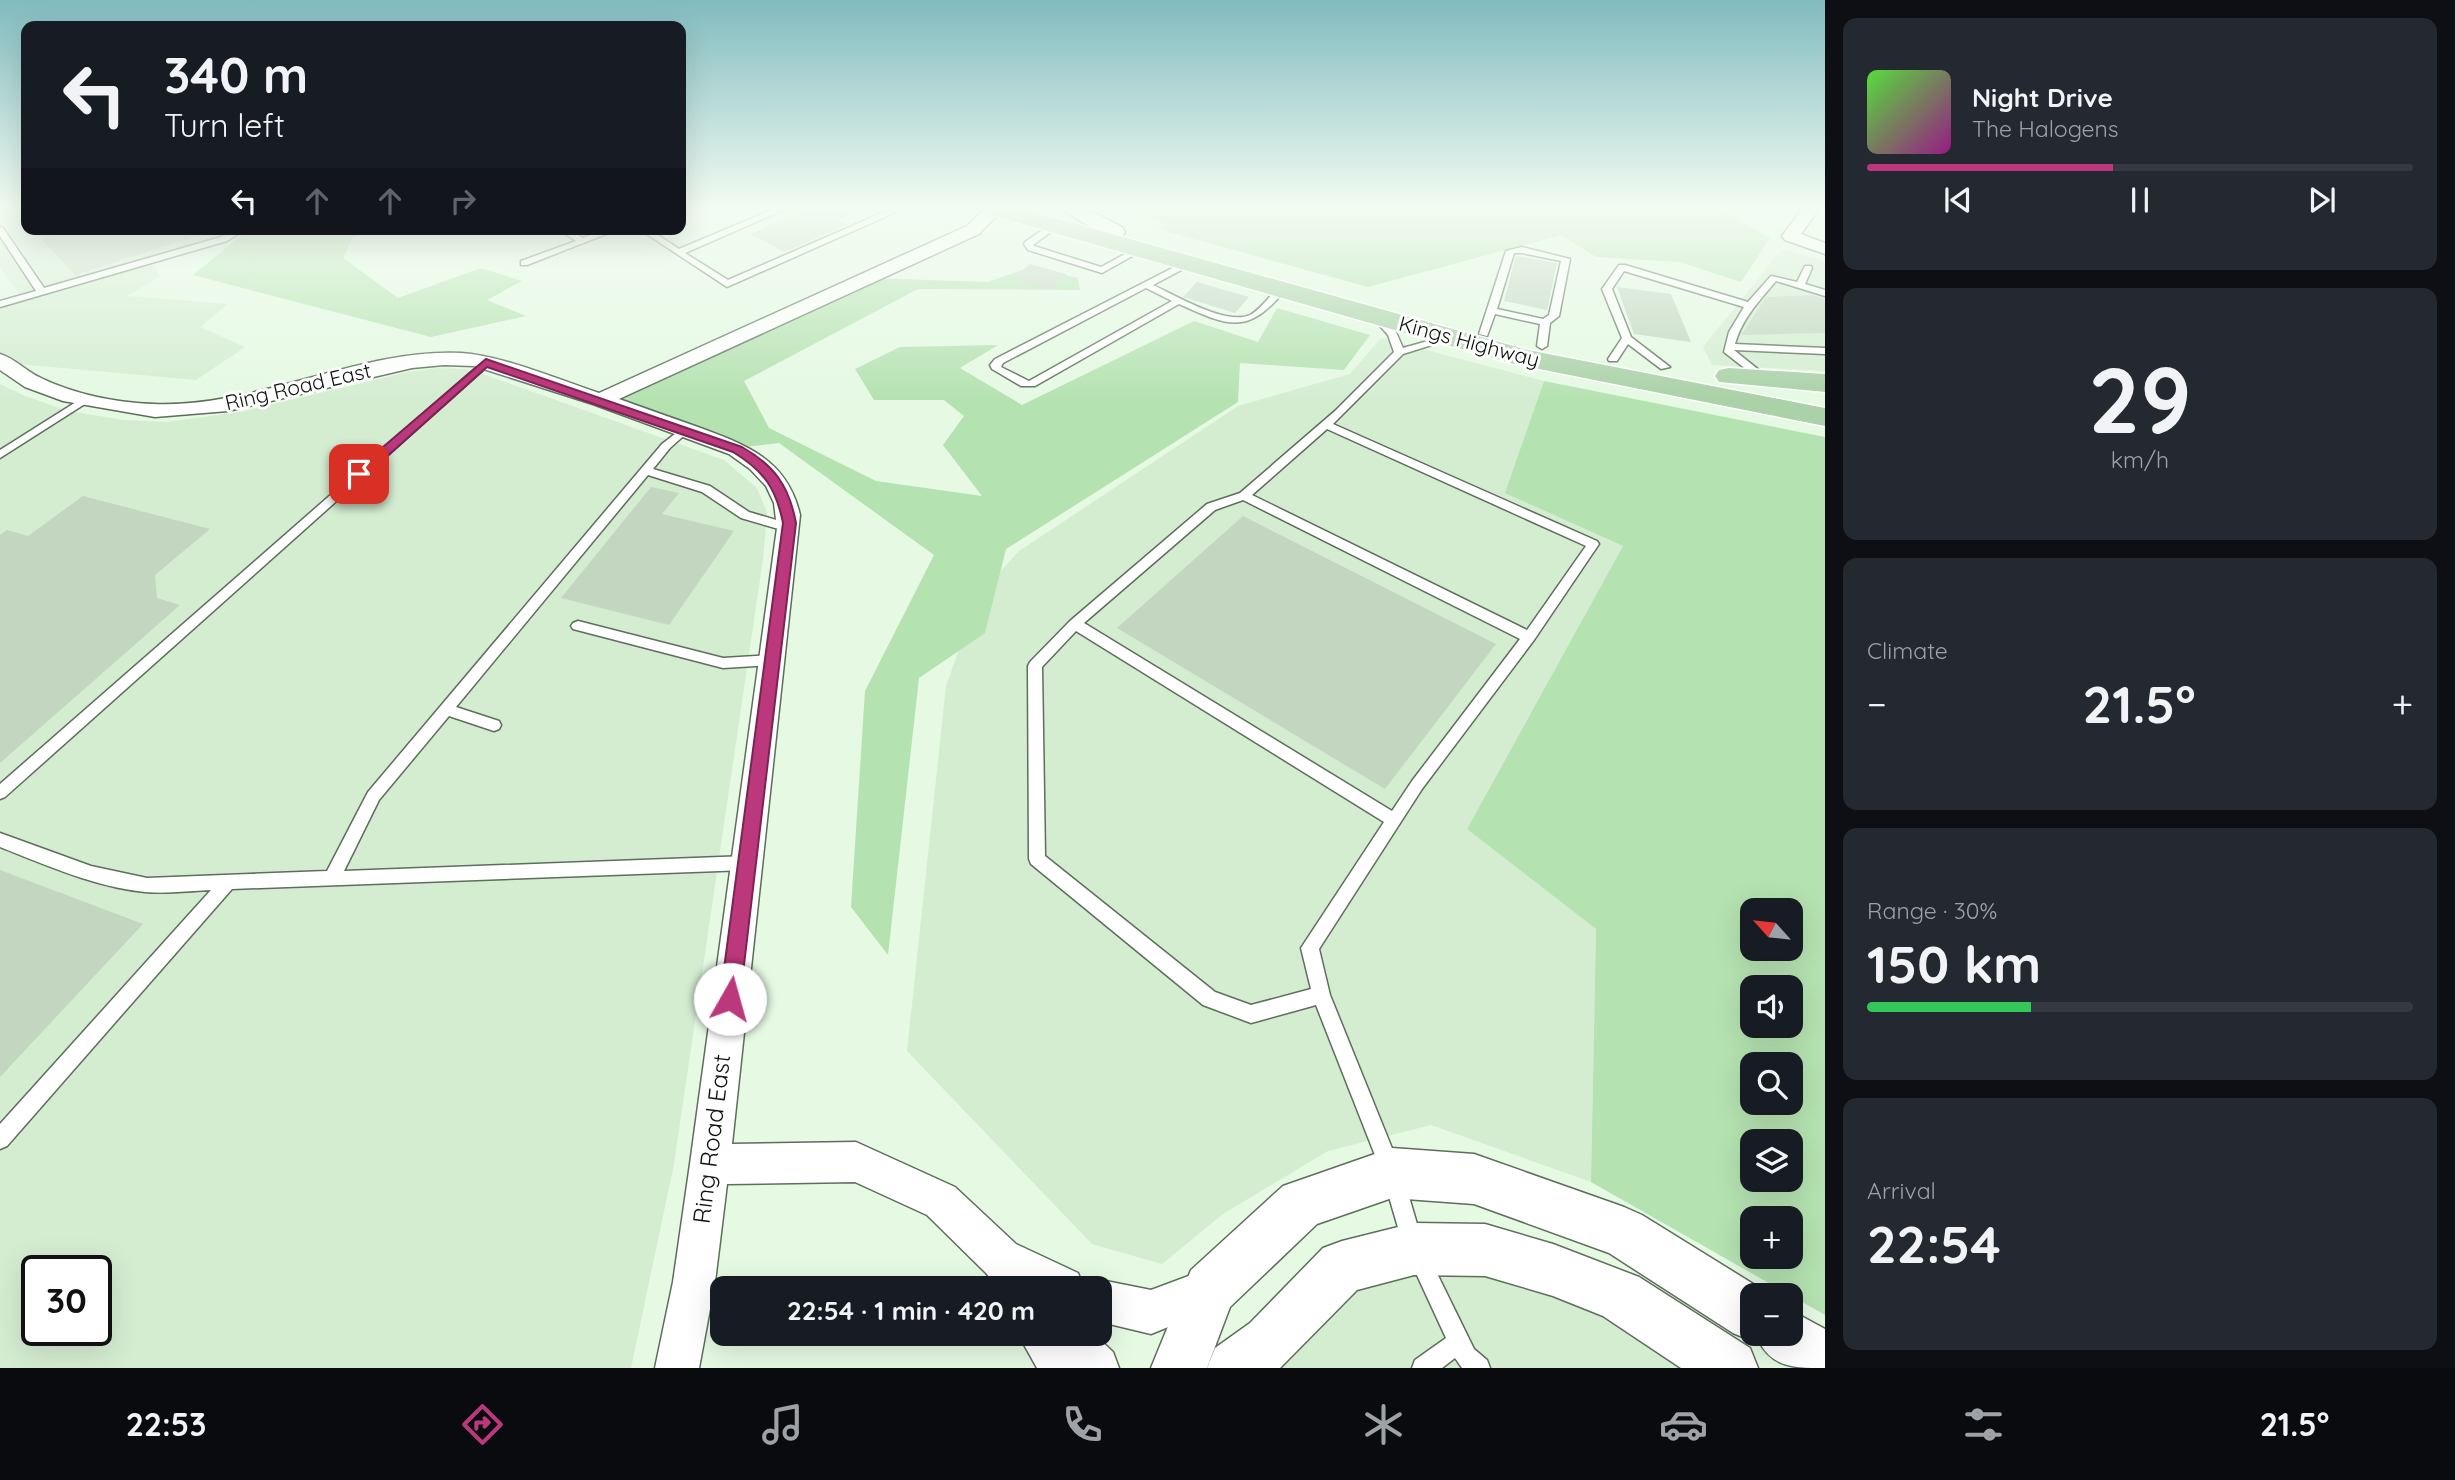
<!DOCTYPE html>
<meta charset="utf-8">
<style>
:root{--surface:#171b24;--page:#242831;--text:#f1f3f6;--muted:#9ea1a6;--line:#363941;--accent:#bc387d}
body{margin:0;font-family:Quicksand,sans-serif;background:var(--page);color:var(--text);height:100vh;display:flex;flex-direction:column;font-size:26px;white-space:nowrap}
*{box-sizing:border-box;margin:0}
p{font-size:23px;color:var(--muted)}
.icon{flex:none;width:38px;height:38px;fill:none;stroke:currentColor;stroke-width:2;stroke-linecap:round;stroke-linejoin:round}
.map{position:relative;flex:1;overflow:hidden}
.side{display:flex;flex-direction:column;gap:18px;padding:18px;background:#0d0f14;width:630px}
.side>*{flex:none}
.hud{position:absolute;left:21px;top:21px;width:665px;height:214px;border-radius:14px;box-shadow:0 7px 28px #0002;background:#171b24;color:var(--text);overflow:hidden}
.needle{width:46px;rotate:297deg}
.buttons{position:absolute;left:1740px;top:898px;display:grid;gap:14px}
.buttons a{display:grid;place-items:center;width:63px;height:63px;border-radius:14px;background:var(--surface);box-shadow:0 7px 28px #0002;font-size:35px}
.speed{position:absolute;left:21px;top:1255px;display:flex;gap:14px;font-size:35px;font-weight:700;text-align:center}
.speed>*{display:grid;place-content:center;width:91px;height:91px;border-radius:50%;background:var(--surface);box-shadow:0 7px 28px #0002;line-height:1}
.speed .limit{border:4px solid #111;border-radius:10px;background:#fff;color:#111}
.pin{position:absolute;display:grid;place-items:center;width:60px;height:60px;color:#fff;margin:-30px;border-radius:14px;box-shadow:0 4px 10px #0006}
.me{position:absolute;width:77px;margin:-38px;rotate:7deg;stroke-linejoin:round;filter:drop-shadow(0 0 5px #0008)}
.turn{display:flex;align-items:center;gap:24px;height:147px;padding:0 28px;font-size:32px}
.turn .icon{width:91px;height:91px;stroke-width:2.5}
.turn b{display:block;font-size:49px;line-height:60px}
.lanes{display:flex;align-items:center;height:66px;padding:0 28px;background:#0003;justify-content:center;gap:35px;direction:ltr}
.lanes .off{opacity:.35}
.big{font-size:52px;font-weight:800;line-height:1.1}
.side .card{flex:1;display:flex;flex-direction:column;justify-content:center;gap:10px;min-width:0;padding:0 24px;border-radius:14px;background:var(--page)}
.side .dial{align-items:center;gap:0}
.dial b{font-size:91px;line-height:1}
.song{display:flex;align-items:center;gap:21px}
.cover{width:84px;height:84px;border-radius:10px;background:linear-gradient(135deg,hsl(110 70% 55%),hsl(310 70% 35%))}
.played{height:7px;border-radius:4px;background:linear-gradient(90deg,var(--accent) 45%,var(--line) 45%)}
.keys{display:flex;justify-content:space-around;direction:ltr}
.heat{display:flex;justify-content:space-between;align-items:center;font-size:38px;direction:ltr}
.charge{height:10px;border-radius:5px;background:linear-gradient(90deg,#34c759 30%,var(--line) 0)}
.trip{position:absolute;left:710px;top:1276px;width:402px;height:70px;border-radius:14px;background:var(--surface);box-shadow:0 7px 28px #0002;font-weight:800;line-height:70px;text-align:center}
.dock{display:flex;height:112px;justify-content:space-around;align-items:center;background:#090b0e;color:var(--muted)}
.dock .icon{width:49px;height:49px}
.dock .on{color:var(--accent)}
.dock b{font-size:32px;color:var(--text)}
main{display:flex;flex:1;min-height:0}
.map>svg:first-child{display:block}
.built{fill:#d4edd1;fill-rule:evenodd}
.green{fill:#b5e2b1;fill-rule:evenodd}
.building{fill:#c2d6c0}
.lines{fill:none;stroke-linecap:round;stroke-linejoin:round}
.service-casing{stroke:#5d6e5b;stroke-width:3}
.minor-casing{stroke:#5d6e5b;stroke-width:3}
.tertiary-casing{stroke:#5d6e5b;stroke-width:3}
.primary-casing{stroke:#fff;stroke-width:3}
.service{fill:#fff;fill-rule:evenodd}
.minor{fill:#fff;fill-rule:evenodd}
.tertiary{fill:#fff;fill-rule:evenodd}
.primary{fill:#aad1a7;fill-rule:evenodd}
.route{fill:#bc387d;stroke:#7a2451;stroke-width:2}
.labels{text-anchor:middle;stroke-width:6;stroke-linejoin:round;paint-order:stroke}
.far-street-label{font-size:21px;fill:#0d130c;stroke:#fff}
.street-label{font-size:24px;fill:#0d130c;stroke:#fff}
</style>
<main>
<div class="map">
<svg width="1825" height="1368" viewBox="0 0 1825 1368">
<rect width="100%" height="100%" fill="#e5f9e3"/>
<g class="built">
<path d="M0,209H26V229H249L248,232L153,262L160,276L127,296L228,304L200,327L245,347L196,380L7,363L0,353V306L23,299L0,267Z"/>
<path d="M1782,249L1825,261V371L1712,365L1703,347Z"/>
<path d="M1381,338L1544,381L1506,493L1623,546L1467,829L1596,929L1591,1182L1431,1125L1328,1151L1223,1214L1162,1264L1092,1244L907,1051L946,686L978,596L1019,551L1238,406L1350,374Z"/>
<path d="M437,368L465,369L483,374L724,460L757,488L767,513L763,559L674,1164L631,1368H0V384L25,396L68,411L124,420L166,422L240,412L408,372ZM37,1270H96V1330H37Z"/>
<path d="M1423,1272L1489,1273L1618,1316L1690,1368H1281L1355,1288Z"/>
</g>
<g class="green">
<path d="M1130,209H1719L1770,238L1741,282L1680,262L1596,257L1561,235L1368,287L1158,229L1163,223Z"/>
<path d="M249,229H374L353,237L343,258L398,298L481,268L522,281L487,300L526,316L431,337L193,275Z"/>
<path d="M1031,267L1078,278L1080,290L918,289L744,381L769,428L876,481L982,496L943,445L964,416L944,400H874L855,369L900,347L998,345L960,368L1022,405L1194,321L1258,342L1277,308L1370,335L1344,370L1240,363L1238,402L1006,549L985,633L919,678L888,955L851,907L865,691L934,555L779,443L728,449L594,401L866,278L988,282Z"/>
<path d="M1544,381L1825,437V1315L1591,1182L1596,929L1467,829L1623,546L1505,493ZM1790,910V948H1752V910ZM1752,987H1790V1026H1752ZM1752,1064H1790V1102H1752ZM1790,1141V1180H1752V1141ZM1790,1218V1256H1752V1218Z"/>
</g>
<g class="building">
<path d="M808,209H861L837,220L847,225L785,252L750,234Z"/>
<path d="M32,229H205L206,233L75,275Z"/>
<path d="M1516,256L1557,263L1547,310L1504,301Z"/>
<path d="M1030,264L1066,274L1049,290L1011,279Z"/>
<path d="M1197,282L1249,297L1235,313L1183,297Z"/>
<path d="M1617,287L1671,294L1691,342L1634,334Z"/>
<path d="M1812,295L1825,299V333L1741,335L1766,297Z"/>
<path d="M651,487L679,493L662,514L734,531L669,625L561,598Z"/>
<path d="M83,496L210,529L155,575L157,598L180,605L0,763V535L7,530L28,536Z"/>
<path d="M1243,516L1496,644L1385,789L1117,628Z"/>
<path d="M0,870L143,924L0,1077Z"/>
</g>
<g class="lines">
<defs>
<g id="service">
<path d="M774,209H786L685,253L728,280L891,209H903L727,287L639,229H649L679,249Z"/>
<path d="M1053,223L1057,226L1056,228L1033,245L1034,246L1101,267L1136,248L1143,250L1102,273L1028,250L1024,244L1025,242Z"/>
<path d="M0,227L3,228L44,288L221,237L235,229H246L227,241L0,307V301L36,291L0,236Z"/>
<path d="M558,229H568L583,238L606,229H619L527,265H521V261L576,241Z"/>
<path d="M1522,247L1570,259L1559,316L1550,323L1547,346L1542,349L1537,346L1540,324L1495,314L1487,336L1479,334L1506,251ZM1514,253H1522L1561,261L1549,315L1543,319L1497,309Z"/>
<path d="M1186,261L1190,264L1189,266L1153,285C1175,295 1226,326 1250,315C1261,309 1269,297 1277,288L1285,290C1248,336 1228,326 1179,304L1035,386H1021L992,369L990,365L995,359ZM1146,288L1172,301L1029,381L1001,367L1003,363Z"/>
<path d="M1619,265H1625L1748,302L1771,276L1797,282L1805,266H1811L1812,268L1805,284L1825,290V296L1776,281C1759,301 1742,319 1735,344L1825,348V354L1734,350L1770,379L1765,382L1761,381L1724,352L1729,332L1744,307L1624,271L1612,289L1631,337L1670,367L1661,369L1628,344L1617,361H1609L1608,359L1622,338L1602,289Z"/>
<path d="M1378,315L1396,332L1403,348L1449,335L1454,338L1403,354L1333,424L1597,541L1599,544L1534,640L1422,789L1319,949L1330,995L1402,1173L1422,1241L1419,1248L1412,1251L1405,1248L1402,1241L1382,1173L1316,1005L1251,1023L1203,1005L1031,864L1029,859L1028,666L1030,662L1070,621L1207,504L1240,493L1335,411L1394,352L1388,335L1373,318ZM1327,429L1586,546L1527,630L1252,495ZM1243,500L1520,639L1412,781L1392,811L1084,623L1215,510ZM1076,631L1384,822L1301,948L1311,989L1251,1005L1215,992L1045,856L1042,667Z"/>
<path d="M486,359L490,360V364L5,797L0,799V784Z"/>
<path d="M84,397L89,400L88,402L0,458V450Z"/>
<path d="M684,427L689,430L688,432L670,448L653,469L710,486L749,512L793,525L795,528L793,531L789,532L741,518L702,492L648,475L456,707L499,721L501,725L499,729L494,731L449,716L379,800L344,871L747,856L753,858L755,863L753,868L747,870L232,889L7,1146L0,1149V1124L211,890C189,891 166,894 145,892C95,887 46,865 0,847V833L91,866L147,878L327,871L368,792L662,444Z"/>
<path d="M578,621L723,658L773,655L780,660L773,665L723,668L573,629L571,626L573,623Z"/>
<path d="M1420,1250L1427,1253L1474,1349L1487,1360L1490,1368H1462L1455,1358L1442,1368H1412L1415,1360L1446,1338L1410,1260L1413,1253Z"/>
</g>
<g id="minor">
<path d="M985,209H1003L979,234L619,399C644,408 669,417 695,426C744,444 787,458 800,515L732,1144L856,1142L955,1187L1016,1244L1078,1273L1084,1288H998L986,1273L927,1215L855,1182L727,1184L715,1282L699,1368H655L673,1282L690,1164L777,528L774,503L766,486L750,469L729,454L593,404L474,366L444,365L412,368L228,411L155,417L63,401L25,387L0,370V354C14,358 27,372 41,378C74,394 117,403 154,404C258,408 360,348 461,353C500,355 560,380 599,393L967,226Z"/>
<path d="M1802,209H1819L1801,234L1825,243V254L1785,240L1782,236Z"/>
<path d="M1210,1268L1225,1274L1231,1289L1225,1304L1151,1334L1101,1322V1288H1085L1101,1280L1151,1290Z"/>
<path d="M1018,1334H1094L1113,1352L1119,1368H1037Z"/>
</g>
<g id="tertiary">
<path d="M1061,209H1087L1122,227L1125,232L1122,237H1106Z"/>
<path d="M1392,1148L1474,1154L1624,1207L1642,1215L1771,1295H1752V1334H1790V1310L1825,1329V1368C1795,1368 1771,1368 1758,1339L1752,1341L1733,1333L1609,1253L1474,1204L1392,1198L1317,1224L1230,1307L1207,1368H1151L1191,1270L1283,1186Z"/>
<path d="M1414,1223L1485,1224L1553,1244L1639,1277L1750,1348L1758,1368H1681L1603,1316L1553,1296L1485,1276L1414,1275L1357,1290L1280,1368H1207L1215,1348L1250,1323L1323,1248L1342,1241Z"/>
</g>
<g id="primary">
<path d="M985,209H1022L1528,350L1825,408V426L1514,364L988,214Z"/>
<path d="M1729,368L1825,374V392L1719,382L1715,376L1719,370Z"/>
</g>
</defs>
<use href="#service" class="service-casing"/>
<use href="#minor" class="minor-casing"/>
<use href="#tertiary" class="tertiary-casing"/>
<use href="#primary" class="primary-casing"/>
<use href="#service" class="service"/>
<use href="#minor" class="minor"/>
<use href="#tertiary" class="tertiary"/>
<use href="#primary" class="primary"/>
</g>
<linearGradient id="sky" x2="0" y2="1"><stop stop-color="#81bbbf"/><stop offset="0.52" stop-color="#f3fcf2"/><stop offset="1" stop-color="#f3fcf2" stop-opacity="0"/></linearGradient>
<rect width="1825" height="401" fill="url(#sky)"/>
<path class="route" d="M486,359L742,447C775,466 789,486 796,523L740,999L737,1006L730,1009L723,1006L720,999L783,523C776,488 764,471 733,452L487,367L364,477H355V471Z"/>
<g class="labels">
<g class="far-street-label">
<text transform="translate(1469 342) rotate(15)" y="7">Kings Highway</text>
<text transform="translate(298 387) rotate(-13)" y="7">Ring Road East</text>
</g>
<g class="street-label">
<text transform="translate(712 1139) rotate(-83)" y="8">Ring Road East</text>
</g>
</g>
</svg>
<div class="buttons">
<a><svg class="needle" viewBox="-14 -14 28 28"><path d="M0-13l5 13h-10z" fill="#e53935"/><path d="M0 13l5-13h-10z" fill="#9ea1a6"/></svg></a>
<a><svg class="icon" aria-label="sound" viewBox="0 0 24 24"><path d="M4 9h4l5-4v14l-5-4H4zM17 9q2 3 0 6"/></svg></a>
<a><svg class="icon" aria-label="search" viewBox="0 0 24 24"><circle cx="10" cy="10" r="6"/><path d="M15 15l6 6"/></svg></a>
<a><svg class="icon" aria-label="layers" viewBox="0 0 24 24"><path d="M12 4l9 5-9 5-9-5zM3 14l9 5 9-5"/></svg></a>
<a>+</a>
<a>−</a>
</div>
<div class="speed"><div class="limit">30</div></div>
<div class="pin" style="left:359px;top:474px;background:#d93025"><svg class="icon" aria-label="arrive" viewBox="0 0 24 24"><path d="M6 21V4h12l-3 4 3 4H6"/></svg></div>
<svg class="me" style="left:730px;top:999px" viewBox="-20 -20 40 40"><circle r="19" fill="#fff"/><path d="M0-13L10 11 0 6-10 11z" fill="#bc387d"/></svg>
<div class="trip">22:54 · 1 min · 420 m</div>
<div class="hud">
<div class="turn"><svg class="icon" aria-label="left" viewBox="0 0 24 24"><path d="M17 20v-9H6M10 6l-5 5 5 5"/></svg><div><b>340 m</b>Turn left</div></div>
<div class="lanes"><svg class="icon" aria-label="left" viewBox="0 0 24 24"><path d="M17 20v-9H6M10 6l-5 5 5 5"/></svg><svg class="icon off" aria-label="ahead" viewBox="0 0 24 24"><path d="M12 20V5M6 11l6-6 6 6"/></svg><svg class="icon off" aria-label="ahead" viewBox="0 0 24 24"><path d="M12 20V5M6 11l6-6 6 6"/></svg><svg class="icon off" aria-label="right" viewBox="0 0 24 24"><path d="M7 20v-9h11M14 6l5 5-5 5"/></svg></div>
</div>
</div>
<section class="side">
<div class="card">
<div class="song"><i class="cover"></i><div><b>Night Drive</b><p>The Halogens</p></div></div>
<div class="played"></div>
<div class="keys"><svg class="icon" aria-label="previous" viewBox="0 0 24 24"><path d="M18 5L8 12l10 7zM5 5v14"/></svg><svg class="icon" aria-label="pause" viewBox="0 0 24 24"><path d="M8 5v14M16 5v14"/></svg><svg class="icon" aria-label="next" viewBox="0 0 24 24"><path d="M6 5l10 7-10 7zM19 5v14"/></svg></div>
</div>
<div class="card dial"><b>29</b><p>km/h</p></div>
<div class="card"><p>Climate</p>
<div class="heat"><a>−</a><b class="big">21.5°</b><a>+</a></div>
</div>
<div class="card"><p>Range · 30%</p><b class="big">150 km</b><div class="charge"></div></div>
<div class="card"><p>Arrival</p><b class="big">22:54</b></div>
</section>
</main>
<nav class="dock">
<b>22:53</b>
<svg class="icon on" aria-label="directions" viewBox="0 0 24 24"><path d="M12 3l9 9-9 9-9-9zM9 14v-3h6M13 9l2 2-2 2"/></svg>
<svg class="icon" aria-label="music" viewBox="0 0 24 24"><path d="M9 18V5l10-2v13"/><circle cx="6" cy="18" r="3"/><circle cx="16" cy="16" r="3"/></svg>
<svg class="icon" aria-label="phone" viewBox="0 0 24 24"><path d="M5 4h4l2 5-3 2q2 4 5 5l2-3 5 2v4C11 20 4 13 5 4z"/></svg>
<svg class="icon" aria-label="climate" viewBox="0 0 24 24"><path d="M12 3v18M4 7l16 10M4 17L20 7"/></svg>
<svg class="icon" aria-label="car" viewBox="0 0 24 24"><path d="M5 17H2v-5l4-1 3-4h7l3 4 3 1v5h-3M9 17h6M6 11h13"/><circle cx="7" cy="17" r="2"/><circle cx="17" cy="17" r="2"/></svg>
<svg class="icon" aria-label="filters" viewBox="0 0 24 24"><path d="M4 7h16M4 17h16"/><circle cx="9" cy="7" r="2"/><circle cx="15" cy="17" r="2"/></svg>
<b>21.5°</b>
</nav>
